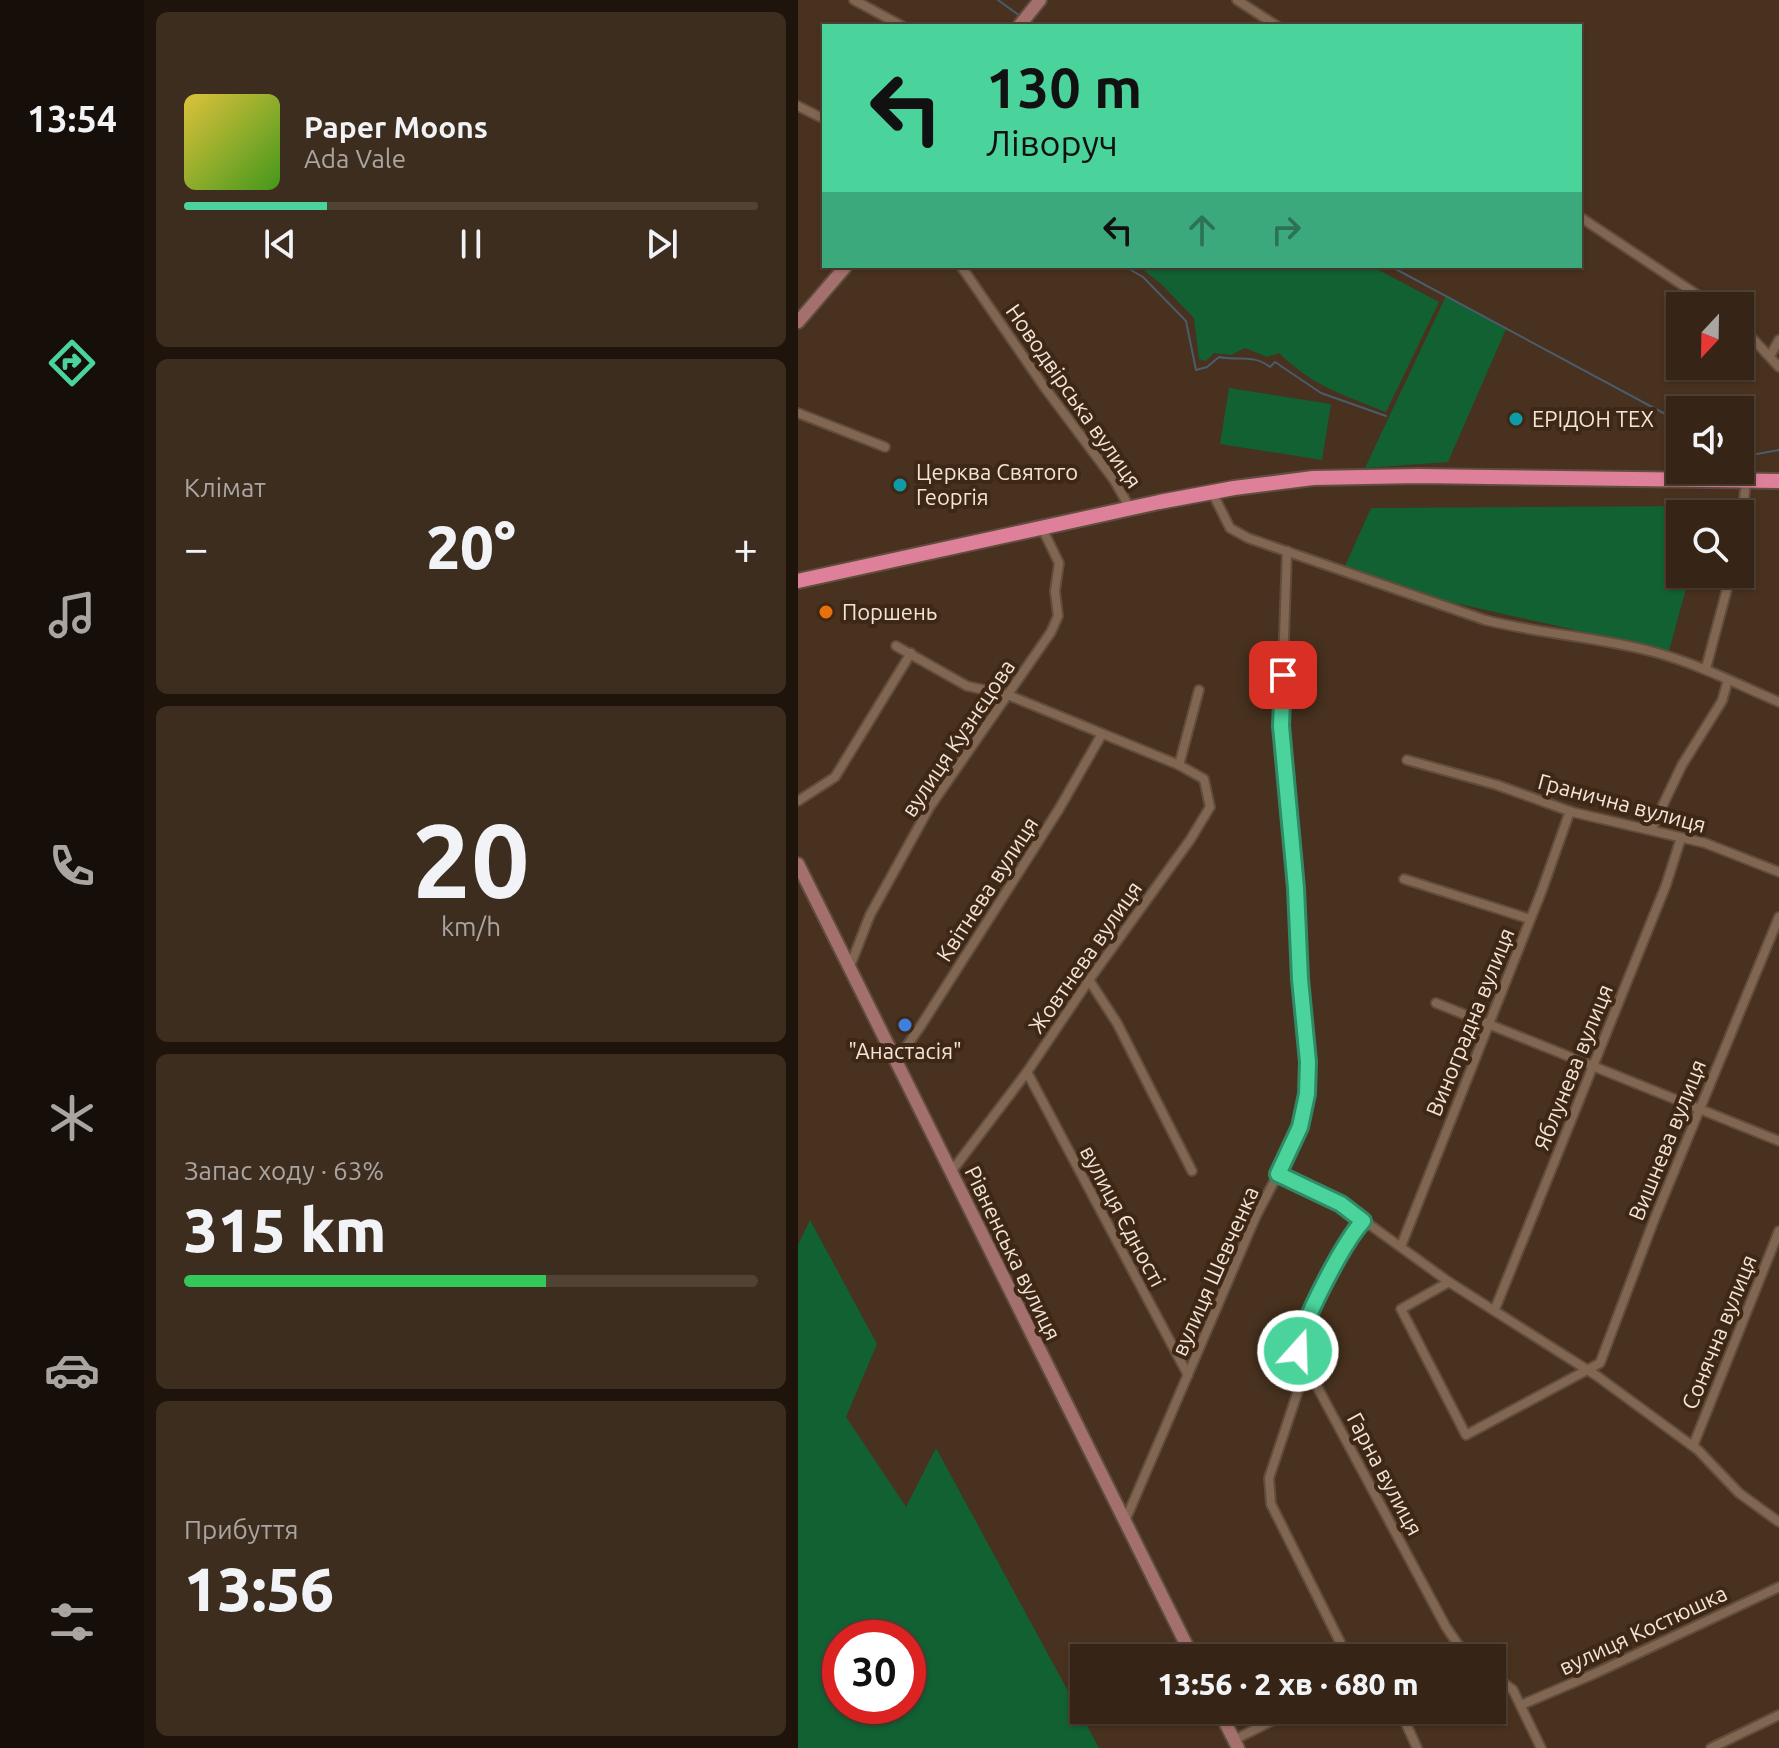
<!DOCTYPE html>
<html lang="uk">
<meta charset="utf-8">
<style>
:root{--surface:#362516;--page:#3d2d1f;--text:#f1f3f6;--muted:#aaa5a1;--line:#504235;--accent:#4ad49c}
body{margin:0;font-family:Ubuntu,sans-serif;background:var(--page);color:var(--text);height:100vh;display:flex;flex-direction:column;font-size:30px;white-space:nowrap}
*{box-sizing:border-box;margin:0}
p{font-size:26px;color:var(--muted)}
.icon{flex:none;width:44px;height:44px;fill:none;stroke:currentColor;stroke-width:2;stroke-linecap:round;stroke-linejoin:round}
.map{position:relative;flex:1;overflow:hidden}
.details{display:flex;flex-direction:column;gap:12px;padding:12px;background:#1e140c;width:654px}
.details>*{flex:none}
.hud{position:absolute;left:24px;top:24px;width:760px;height:244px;border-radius:0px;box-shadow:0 2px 6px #0004,0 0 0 2px var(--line);background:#4ad49c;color:#111;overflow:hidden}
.needle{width:52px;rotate:202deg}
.controls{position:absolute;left:868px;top:292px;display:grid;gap:16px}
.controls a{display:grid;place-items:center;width:88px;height:88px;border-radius:0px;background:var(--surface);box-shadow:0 2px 6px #0004,0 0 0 2px var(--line);font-size:40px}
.speed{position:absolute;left:24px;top:1620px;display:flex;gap:16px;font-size:40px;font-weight:700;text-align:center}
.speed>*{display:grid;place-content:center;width:104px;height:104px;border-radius:50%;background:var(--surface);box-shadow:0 2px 6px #0004,0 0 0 2px var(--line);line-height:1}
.speed .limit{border:12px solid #d22;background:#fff;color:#111}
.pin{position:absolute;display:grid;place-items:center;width:68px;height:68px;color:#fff;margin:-34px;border-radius:16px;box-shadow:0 4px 12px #0006}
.me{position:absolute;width:88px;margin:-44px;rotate:20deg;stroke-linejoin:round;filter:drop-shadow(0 0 6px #0008)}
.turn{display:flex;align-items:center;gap:28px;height:168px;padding:0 32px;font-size:36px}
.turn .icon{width:104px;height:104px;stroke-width:2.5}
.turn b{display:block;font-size:56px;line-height:68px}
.lanes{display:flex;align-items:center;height:76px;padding:0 32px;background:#0003;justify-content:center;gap:40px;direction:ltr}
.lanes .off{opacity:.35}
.big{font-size:60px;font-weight:800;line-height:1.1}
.details .widget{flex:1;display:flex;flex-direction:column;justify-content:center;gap:12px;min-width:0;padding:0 28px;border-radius:12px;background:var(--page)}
.details .dial{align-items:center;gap:0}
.dial b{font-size:104px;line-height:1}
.song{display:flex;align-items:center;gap:24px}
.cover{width:96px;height:96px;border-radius:12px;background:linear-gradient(135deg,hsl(50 70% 55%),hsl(100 70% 35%))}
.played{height:8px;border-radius:4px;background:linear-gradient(90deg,var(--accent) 25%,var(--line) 25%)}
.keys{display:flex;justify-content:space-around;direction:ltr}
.heat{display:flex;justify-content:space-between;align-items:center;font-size:44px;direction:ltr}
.charge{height:12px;border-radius:6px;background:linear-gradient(90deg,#34c759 63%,var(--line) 0)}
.trip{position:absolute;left:272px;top:1644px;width:436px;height:80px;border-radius:0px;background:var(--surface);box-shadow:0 2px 6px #0004,0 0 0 2px var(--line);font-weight:800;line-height:80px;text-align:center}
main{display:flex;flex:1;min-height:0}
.tabs{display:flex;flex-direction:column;width:144px;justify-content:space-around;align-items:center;background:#160f09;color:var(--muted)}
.tabs .icon{width:56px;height:56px}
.tabs .selected{color:var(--accent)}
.tabs b{font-size:36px;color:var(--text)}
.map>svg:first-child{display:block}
.green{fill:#126133;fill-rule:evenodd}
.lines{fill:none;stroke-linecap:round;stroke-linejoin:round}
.stream{stroke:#4a5c6c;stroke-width:2}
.minor-casing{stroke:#614d3d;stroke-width:12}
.secondary-casing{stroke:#614d3d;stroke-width:16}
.trunk-casing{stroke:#614d3d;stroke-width:18}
.minor{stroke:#816652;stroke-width:8}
.secondary{stroke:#a4706d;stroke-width:12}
.trunk{stroke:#de809a;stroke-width:14}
.route-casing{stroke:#308a65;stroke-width:20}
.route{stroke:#4ad49c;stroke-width:14}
.culture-dot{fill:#0f9aa8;stroke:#3e2714;stroke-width:3}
.food-dot{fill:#e8710a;stroke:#3e2714;stroke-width:3}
.shop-dot{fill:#3f7fe0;stroke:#3e2714;stroke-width:3}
.labels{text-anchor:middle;stroke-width:8;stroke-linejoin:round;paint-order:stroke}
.street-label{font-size:22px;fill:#f3e4d8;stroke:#3e2714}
.poi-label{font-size:22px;fill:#f3e4d8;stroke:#3e2714;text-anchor:start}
</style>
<main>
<nav class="tabs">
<b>13:54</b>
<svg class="icon selected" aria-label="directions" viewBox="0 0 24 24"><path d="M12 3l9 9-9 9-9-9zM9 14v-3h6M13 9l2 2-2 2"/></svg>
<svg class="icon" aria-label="music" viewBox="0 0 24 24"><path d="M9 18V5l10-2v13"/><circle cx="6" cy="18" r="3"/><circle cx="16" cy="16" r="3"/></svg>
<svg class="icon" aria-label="phone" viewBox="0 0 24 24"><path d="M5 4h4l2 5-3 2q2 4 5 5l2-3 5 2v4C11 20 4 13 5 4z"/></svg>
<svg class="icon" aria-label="climate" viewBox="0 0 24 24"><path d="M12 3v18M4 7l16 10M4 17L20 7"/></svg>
<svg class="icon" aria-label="car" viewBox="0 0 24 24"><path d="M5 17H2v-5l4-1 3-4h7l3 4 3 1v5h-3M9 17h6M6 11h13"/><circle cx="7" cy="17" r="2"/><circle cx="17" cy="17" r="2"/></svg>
<svg class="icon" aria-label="filters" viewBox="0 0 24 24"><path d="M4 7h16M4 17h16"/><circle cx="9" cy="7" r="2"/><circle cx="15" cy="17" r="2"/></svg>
</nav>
<section class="details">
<div class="widget">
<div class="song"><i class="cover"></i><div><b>Paper Moons</b><p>Ada Vale</p></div></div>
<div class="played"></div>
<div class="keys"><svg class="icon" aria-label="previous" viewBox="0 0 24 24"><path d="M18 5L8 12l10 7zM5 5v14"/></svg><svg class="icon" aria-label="pause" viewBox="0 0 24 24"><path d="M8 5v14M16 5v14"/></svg><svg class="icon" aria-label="next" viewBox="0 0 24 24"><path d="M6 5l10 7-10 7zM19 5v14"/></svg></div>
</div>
<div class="widget"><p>Клімат</p>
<div class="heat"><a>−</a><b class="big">20°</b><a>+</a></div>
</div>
<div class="widget dial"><b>20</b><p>km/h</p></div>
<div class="widget"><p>Запас ходу · 63%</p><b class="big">315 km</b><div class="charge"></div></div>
<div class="widget"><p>Прибуття</p><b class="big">13:56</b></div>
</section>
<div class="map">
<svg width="981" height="1748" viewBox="0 0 981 1748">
<rect width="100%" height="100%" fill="#48311e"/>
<g class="green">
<path d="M340,266H573L641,302L588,412C546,395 514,386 481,353L469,357L447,348L433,355L416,353L408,361L401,359L396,318L362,283Z"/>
<path d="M648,296L708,329L650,462L567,468Z"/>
<path d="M431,388L533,404L524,460L422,444Z"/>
<path d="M909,506L907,514H882V574H892L871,651L648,601L547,566L573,508Z"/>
<path d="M12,1220L79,1344L48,1417L108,1507L138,1448L301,1748H0V1245ZM110,1638V1706H42V1638Z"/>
</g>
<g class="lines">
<g class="stream">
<path d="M200,0L222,16"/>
<path d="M326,266L345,277L388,321L398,370L409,367L421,357C440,361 456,354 472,367L477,362L523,393L588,416"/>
<path d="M592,266L882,422"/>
<path d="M942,454L948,456L981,450"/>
</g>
<defs>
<g id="minor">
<path d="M56,0L104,26"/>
<path d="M439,0L479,26"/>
<path d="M0,106L26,119"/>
<path d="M782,217L916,306"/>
<path d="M163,266L247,388L316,480L332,508"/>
<path d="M942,325L981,367"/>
<path d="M972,356L981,340"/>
<path d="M0,413L87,447"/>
<path d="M414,492L432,528L450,538L687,620C743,634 801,637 856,652C900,664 939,684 981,702"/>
<path d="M942,537L948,481"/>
<path d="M98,646L169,686L210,695L381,765L406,779L412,807L392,840L291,980L229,1072L153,1172"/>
<path d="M908,668L933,574"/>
<path d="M609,760L699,785L774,812L907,843L981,872"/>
<path d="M381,765L401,690"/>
<path d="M0,801L37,777L113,653"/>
<path d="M853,830L884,765L924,701L930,680"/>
<path d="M606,879L732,919"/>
<path d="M52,966L72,915L131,808L253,632L260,616L257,591L261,563L243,526"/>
<path d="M291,980L319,1023L394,1171"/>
<path d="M638,1003L981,1141"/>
<path d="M95,1056L108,1047L122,1027L261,809L304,734"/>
<path d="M229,1072L390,1375"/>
<path d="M480,1174L543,1204L651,1282L799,1376L900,1450L941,1493L981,1522"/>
<path d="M565,1221C546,1241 502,1325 500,1351L648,1627L666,1653V1658"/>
<path d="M603,1246L744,890L772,811"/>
<path d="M651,1282L603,1309L668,1435L802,1363L856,1220L981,917"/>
<path d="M697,1309L868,885L883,838"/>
<path d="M508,1367L471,1478L473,1504L550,1658"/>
<path d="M895,1446L981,1231"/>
<path d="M327,1521L458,1216L494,1147L502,1127L509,1094L510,1062L502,979L498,888L483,726L489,551"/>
<path d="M642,1658H643"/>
<path d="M694,1674L715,1690L743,1748"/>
<path d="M723,1705L798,1673L981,1587"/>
<path d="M602,1710L619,1748"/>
<path d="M436,1740L495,1710"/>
<path d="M913,1748L981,1715"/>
</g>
<g id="secondary">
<path d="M221,26L242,0"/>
<path d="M0,322L48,266"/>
<path d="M0,864L395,1658"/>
<path d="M421,1710L440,1748"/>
</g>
<path id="trunk" d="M0,581L361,502L436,488L515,478L620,476L981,481"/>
</defs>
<use href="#minor" class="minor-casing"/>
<use href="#secondary" class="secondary-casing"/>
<use href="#trunk" class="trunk-casing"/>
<use href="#minor" class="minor"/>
<use href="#secondary" class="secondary"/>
<use href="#trunk" class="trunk"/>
</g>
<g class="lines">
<defs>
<path id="route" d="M485,675L483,726L498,888L502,979L510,1062L509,1094L502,1127L480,1174L543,1204L565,1221C546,1242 502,1324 500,1351"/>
</defs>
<use href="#route" class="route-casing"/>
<use href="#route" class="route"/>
</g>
<g class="culture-dot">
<circle cx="718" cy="419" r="8"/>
<circle cx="102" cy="485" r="8"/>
</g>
<circle class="food-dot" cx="28" cy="612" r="8"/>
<circle class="shop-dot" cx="107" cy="1025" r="8"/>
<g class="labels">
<g class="street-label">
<text transform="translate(276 396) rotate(55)" y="8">Новодвірська вулиця</text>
<text transform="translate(160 738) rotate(-56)" y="8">вулиця Кузнєцова</text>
<text transform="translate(824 803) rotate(15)" y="8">Гранична вулиця</text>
<text transform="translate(189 889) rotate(-57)" y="8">Квітнева вулиця</text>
<text transform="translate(287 957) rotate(-55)" y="8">Жовтнева вулиця</text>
<text transform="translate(672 1022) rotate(-68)" y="8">Виноградна вулиця</text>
<text transform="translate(775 1067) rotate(-68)" y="8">Яблунева вулиця</text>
<text transform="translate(869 1140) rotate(-68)" y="8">Вишнева вулиця</text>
<text transform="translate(325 1216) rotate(62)" y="8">вулиця Єдності</text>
<text transform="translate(215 1253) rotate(64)" y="8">Рівненська вулиця</text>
<text transform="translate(417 1271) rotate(-66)" y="8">вулиця Шевченка</text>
<text transform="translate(921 1332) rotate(-68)" y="8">Сонячна вулиця</text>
<text transform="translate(587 1474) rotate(62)" y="8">Гарна вулиця</text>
<text transform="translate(845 1630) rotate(-25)" y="8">вулиця Костюшка</text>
</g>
<g class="poi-label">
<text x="734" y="427">ЕРІДОН ТЕХ</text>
<text x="118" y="480">Церква Святого<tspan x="118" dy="25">Георгія</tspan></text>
<text x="44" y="620">Поршень</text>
<text x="107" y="1059" text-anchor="middle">"Анастасія"</text>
</g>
</g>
</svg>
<div class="controls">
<a><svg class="needle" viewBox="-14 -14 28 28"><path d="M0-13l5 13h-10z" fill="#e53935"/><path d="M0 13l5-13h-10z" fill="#aaa5a1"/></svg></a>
<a><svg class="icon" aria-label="sound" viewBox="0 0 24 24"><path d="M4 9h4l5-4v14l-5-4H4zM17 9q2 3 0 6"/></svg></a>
<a><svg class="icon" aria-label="search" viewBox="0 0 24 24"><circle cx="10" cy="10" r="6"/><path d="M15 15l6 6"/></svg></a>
</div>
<div class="speed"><div class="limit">30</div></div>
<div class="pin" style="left:485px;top:675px;background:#d93025"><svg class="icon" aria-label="arrive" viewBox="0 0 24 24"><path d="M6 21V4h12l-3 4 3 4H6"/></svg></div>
<svg class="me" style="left:500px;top:1351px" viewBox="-20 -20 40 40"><circle r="17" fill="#4ad49c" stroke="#fff" stroke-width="3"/><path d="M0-11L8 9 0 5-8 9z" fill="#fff"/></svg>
<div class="trip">13:56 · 2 хв · 680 m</div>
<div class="hud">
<div class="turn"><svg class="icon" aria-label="left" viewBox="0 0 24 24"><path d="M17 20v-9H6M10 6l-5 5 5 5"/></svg><div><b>130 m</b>Ліворуч</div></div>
<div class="lanes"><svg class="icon" aria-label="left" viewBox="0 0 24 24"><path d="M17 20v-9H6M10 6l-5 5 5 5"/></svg><svg class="icon off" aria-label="ahead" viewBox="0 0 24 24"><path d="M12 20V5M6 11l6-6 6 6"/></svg><svg class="icon off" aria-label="right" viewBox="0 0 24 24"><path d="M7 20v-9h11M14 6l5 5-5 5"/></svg></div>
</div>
</div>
</main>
